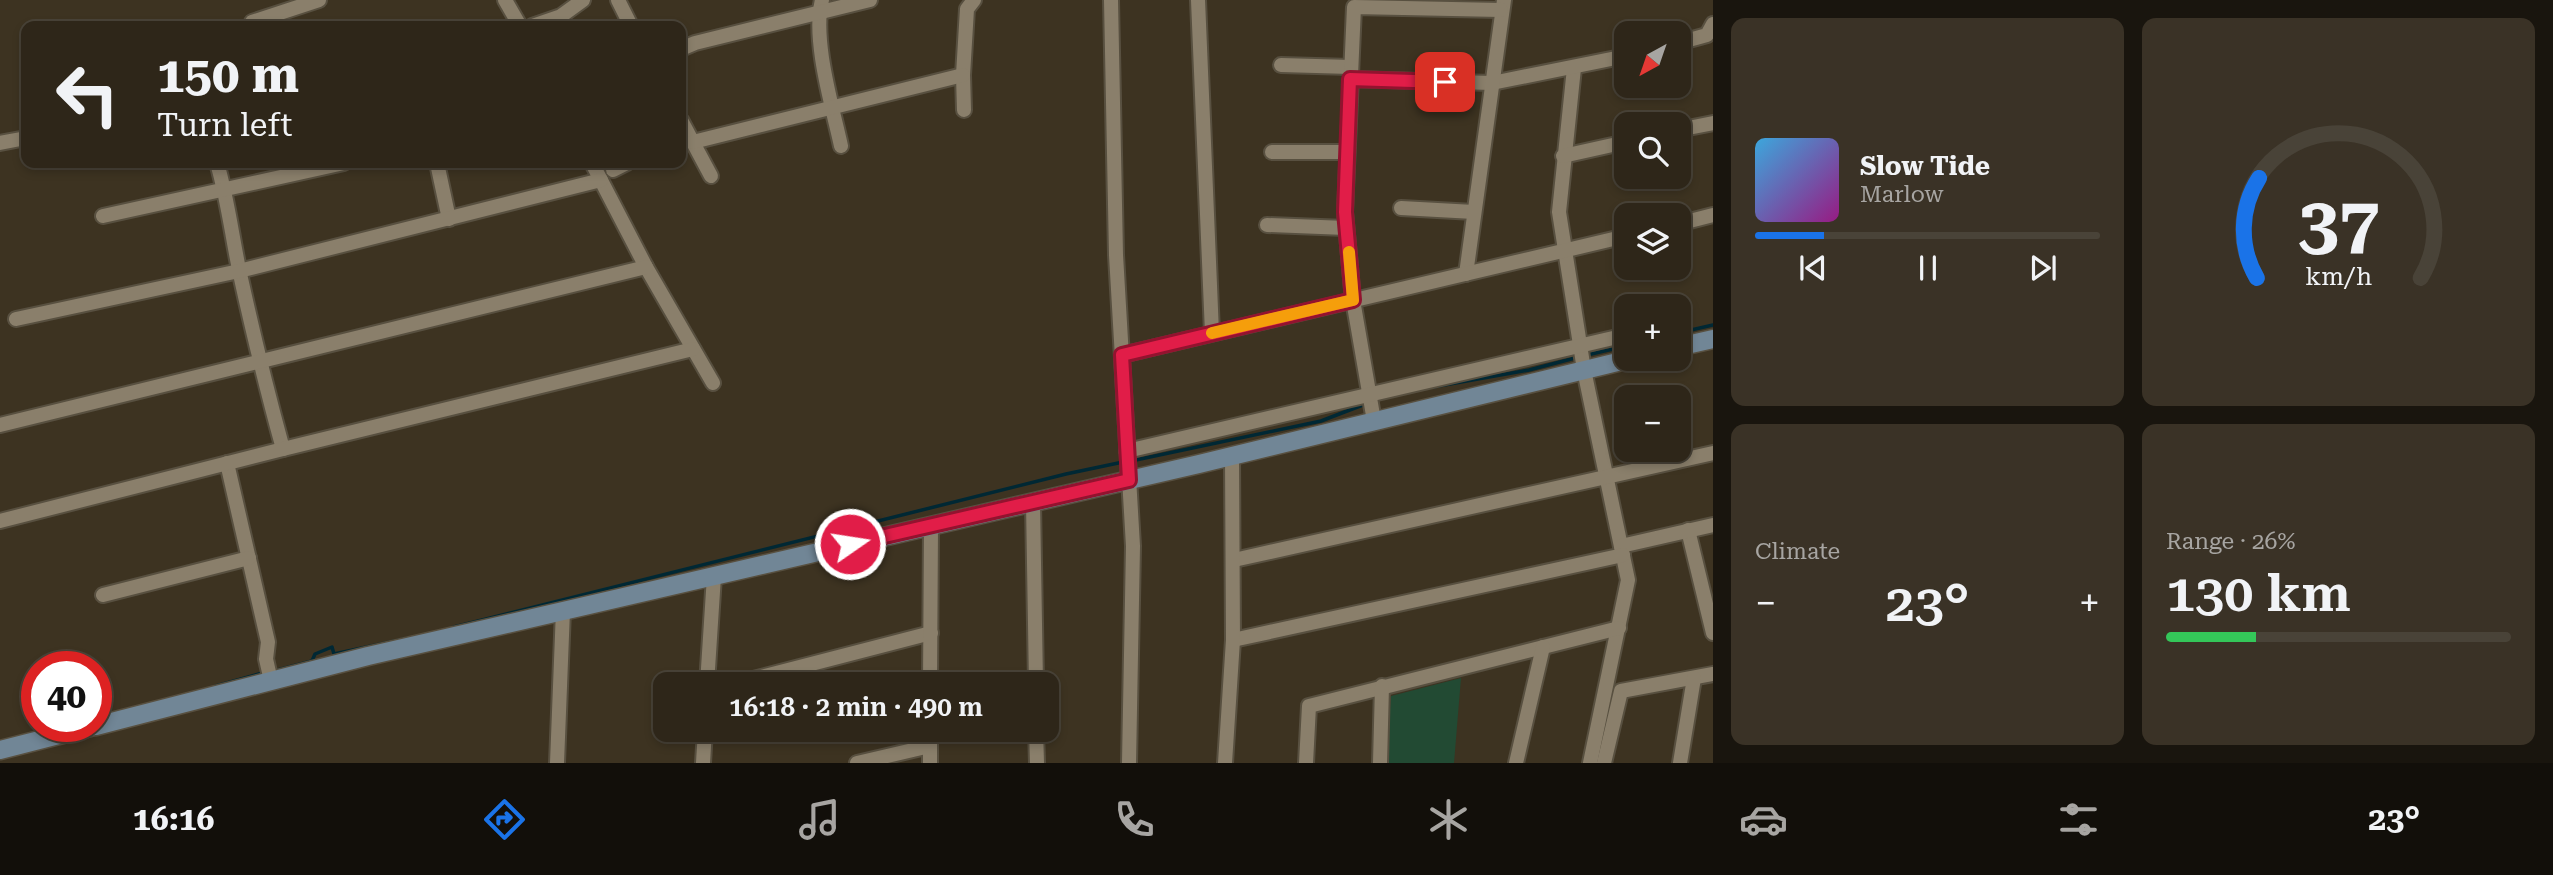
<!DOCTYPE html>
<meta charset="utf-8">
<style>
:root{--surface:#2e2619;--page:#3a3226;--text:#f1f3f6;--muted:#a7a5a2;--line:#494338;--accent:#1a73e8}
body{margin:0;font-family:"Roboto Serif",serif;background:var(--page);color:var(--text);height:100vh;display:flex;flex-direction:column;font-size:26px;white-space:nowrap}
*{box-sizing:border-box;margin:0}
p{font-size:23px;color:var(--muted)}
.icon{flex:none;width:38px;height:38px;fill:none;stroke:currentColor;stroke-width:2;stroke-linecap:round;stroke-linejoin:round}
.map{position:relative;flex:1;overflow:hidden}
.side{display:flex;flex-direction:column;gap:18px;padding:18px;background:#19150e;width:840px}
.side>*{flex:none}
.guide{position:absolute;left:21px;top:21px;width:665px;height:147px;border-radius:14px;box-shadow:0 4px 10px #0003,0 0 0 2px var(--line);background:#2e2619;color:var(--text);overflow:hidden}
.needle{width:46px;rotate:220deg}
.fabs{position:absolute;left:1614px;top:21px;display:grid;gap:14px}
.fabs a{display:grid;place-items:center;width:77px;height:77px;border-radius:14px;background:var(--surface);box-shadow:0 4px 10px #0003,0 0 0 2px var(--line);font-size:35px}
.speed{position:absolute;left:21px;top:651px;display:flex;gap:14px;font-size:35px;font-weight:700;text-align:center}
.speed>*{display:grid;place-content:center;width:91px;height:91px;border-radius:50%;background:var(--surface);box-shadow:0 4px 10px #0003,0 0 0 2px var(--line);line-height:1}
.speed .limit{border:10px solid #d22;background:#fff;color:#111}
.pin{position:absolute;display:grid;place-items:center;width:60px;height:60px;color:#fff;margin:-30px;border-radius:14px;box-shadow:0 4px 10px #0006}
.me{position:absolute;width:77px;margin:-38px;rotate:77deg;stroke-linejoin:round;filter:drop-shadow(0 0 5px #0008)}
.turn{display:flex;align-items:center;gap:24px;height:147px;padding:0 21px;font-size:32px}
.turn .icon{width:91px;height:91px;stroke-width:2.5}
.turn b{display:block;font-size:49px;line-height:60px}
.big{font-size:52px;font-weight:600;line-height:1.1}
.side .card{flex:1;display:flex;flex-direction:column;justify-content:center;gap:10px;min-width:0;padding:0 24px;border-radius:14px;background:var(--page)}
.side .dial{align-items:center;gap:0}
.dial svg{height:182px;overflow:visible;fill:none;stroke:var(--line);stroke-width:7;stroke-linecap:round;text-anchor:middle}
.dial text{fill:var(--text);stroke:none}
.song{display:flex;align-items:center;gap:21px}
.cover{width:84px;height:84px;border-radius:10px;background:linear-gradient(135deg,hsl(200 70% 55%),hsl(310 70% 35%))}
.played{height:7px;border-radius:4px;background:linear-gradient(90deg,var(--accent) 20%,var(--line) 20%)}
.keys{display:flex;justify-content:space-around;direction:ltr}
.heat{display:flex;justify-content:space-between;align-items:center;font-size:38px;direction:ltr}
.charge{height:10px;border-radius:5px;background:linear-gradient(90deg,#34c759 26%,var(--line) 0)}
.side .tiles{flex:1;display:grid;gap:18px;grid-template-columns:repeat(2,1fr)}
.trip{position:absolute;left:653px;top:672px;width:406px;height:70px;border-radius:14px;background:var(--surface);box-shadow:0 4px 10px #0003,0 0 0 2px var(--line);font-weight:600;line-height:70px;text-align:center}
.tab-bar{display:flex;height:112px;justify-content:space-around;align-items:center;background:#120f0a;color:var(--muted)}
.tab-bar .icon{width:49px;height:49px}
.tab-bar .selected{color:var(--accent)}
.tab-bar b{font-size:32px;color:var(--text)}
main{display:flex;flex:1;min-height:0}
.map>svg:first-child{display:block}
.green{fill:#224a33}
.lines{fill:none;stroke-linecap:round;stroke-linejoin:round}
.stream{stroke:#002834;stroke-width:3.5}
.street-casing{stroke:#585040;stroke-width:18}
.secondary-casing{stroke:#585040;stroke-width:21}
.street{stroke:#8a7f6b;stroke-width:14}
.secondary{stroke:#718696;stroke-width:18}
.route-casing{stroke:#92132f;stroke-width:18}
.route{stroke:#e11d48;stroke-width:12}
.slow{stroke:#f59e0b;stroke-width:12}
</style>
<main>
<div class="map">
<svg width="1713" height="763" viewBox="0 0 1713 763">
<rect width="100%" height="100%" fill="#3d3321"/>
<path class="green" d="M1461,678L1454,763H1386L1391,696Z"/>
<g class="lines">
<g class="stream">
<path d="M1678,333L1713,325"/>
<path d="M1587,355L1626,346"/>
<path d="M1433,387L1529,370L1579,357"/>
<path d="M1131,461L1321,421L1368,403"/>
<path d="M454,627L1066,474L1123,462"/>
<path d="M274,671L312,661L315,654L332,647L334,654L409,638"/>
<path d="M216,686L266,672"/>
</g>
<defs>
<g id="street">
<path d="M505,0L520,26"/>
<path d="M618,0L631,26"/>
<path d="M822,0C812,39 832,105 841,146"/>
<path d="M1111,0L1116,255L1133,546L1129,763"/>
<path d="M1198,0L1212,333"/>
<path d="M252,22L319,0"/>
<path d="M532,26L561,16L583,0"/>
<path d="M1678,43L1707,35L1713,24"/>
<path d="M681,49L695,43L870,0"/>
<path d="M1281,65L1351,67"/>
<path d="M1574,68L1559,212L1584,370L1628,580L1590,763"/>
<path d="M1351,79L1492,83L1626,56"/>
<path d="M964,110L963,75L967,9L974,0"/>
<path d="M681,120L711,176"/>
<path d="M1678,130L1713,123"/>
<path d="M693,142L963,75"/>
<path d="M0,143L26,138"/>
<path d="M1272,152H1347"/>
<path d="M1563,156L1626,142"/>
<path d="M217,163C228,200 232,237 240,274C253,333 267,391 283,449"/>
<path d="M437,163L449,219"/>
<path d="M592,163L646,267L713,383"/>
<path d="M613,170L627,163"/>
<path d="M1401,208L1474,212"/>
<path d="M103,216L344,163"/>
<path d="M1678,224L1713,215"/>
<path d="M1267,225L1346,228"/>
<path d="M1466,274L1504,0"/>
<path d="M16,319L239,271L601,180"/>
<path d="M1122,355L1626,236"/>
<path d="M1374,421L1353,300L1345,212L1354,7L1501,10"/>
<path d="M0,425L646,267"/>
<path d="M1127,451L1626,335"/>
<path d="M227,463L268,642L266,659L271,681"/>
<path d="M1033,502L1036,684"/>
<path d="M0,521L283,449L693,349"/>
<path d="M1688,530L1713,633"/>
<path d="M1621,546L1713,525"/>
<path d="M1234,560L1713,453"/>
<path d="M103,595L249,558"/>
<path d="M1233,640L1623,555"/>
<path d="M707,684L714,576"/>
<path d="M734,684L931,633"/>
<path d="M930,684L931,526"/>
<path d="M1036,730L1037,763"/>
<path d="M557,763L563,610"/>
<path d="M703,763L705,730"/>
<path d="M857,763L930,746"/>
<path d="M930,763V730"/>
<path d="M1225,763L1233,640L1232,456"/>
<path d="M1306,763L1309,706L1619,628"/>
<path d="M1380,763L1382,686"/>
<path d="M1516,763L1543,647"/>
<path d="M1604,763L1621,691L1713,674"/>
<path d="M1680,763L1694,678"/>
</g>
<g id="secondary">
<path d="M1678,347L1713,339"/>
<path d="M96,726L368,656L1199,464L1630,359"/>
<path d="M0,750L94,726"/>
</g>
</defs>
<use href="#street" class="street-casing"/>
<use href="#secondary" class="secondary-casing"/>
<use href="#street" class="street"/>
<use href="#secondary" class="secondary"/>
</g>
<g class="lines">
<defs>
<path id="route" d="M850,544L1129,480L1122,355L1353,300L1345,212L1350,79L1445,82"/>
</defs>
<use href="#route" class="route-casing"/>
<use href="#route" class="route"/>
<path class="slow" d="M1212,333L1353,300L1349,252"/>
</g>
</svg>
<div class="fabs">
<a><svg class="needle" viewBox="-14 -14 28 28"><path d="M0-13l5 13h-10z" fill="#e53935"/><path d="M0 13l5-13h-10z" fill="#a7a5a2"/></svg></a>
<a><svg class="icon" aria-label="search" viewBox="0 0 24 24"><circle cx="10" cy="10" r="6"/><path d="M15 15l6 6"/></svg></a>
<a><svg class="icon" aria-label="layers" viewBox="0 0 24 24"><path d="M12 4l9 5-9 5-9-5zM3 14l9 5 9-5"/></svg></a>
<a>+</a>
<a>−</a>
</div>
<div class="speed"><div class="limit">40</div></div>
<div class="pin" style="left:1445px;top:82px;background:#d93025"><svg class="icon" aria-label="arrive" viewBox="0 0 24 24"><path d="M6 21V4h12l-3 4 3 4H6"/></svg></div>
<svg class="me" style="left:850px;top:544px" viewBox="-20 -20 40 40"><circle r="17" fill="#e11d48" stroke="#fff" stroke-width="3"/><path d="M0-11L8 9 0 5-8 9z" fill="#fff"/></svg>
<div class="trip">16:18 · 2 min · 490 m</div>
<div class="guide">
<div class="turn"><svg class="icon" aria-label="left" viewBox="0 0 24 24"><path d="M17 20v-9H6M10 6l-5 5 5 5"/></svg><div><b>150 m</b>Turn left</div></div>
</div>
</div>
<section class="side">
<div class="tiles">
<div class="card">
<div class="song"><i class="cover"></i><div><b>Slow Tide</b><p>Marlow</p></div></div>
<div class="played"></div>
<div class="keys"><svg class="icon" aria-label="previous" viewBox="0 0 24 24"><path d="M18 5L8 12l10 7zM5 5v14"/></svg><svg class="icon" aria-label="pause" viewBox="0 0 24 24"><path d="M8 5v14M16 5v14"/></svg><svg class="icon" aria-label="next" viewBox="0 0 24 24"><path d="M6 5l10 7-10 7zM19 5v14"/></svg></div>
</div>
<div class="card dial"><svg viewBox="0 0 100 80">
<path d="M14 69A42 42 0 1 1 86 69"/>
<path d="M14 69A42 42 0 0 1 15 25" stroke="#1a73e8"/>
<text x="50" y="56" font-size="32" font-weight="700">37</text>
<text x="50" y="72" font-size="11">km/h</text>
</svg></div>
<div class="card"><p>Climate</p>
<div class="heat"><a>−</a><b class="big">23°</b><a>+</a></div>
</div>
<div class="card"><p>Range · 26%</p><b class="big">130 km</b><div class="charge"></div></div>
</div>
</section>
</main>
<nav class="tab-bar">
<b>16:16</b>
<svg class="icon selected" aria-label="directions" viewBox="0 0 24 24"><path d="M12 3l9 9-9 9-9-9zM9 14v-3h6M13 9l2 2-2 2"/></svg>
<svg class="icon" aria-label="music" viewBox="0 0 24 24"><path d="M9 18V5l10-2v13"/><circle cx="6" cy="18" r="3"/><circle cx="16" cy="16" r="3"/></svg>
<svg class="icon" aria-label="phone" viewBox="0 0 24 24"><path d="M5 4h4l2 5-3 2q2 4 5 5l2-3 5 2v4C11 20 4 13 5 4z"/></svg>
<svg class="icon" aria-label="climate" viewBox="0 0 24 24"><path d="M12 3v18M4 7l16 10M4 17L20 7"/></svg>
<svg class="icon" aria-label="car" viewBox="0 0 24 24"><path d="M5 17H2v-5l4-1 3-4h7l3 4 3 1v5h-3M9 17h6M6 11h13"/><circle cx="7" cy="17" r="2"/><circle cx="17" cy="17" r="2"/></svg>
<svg class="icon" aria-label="filters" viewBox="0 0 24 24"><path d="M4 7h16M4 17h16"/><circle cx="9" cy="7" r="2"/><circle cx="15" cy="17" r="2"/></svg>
<b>23°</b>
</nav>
